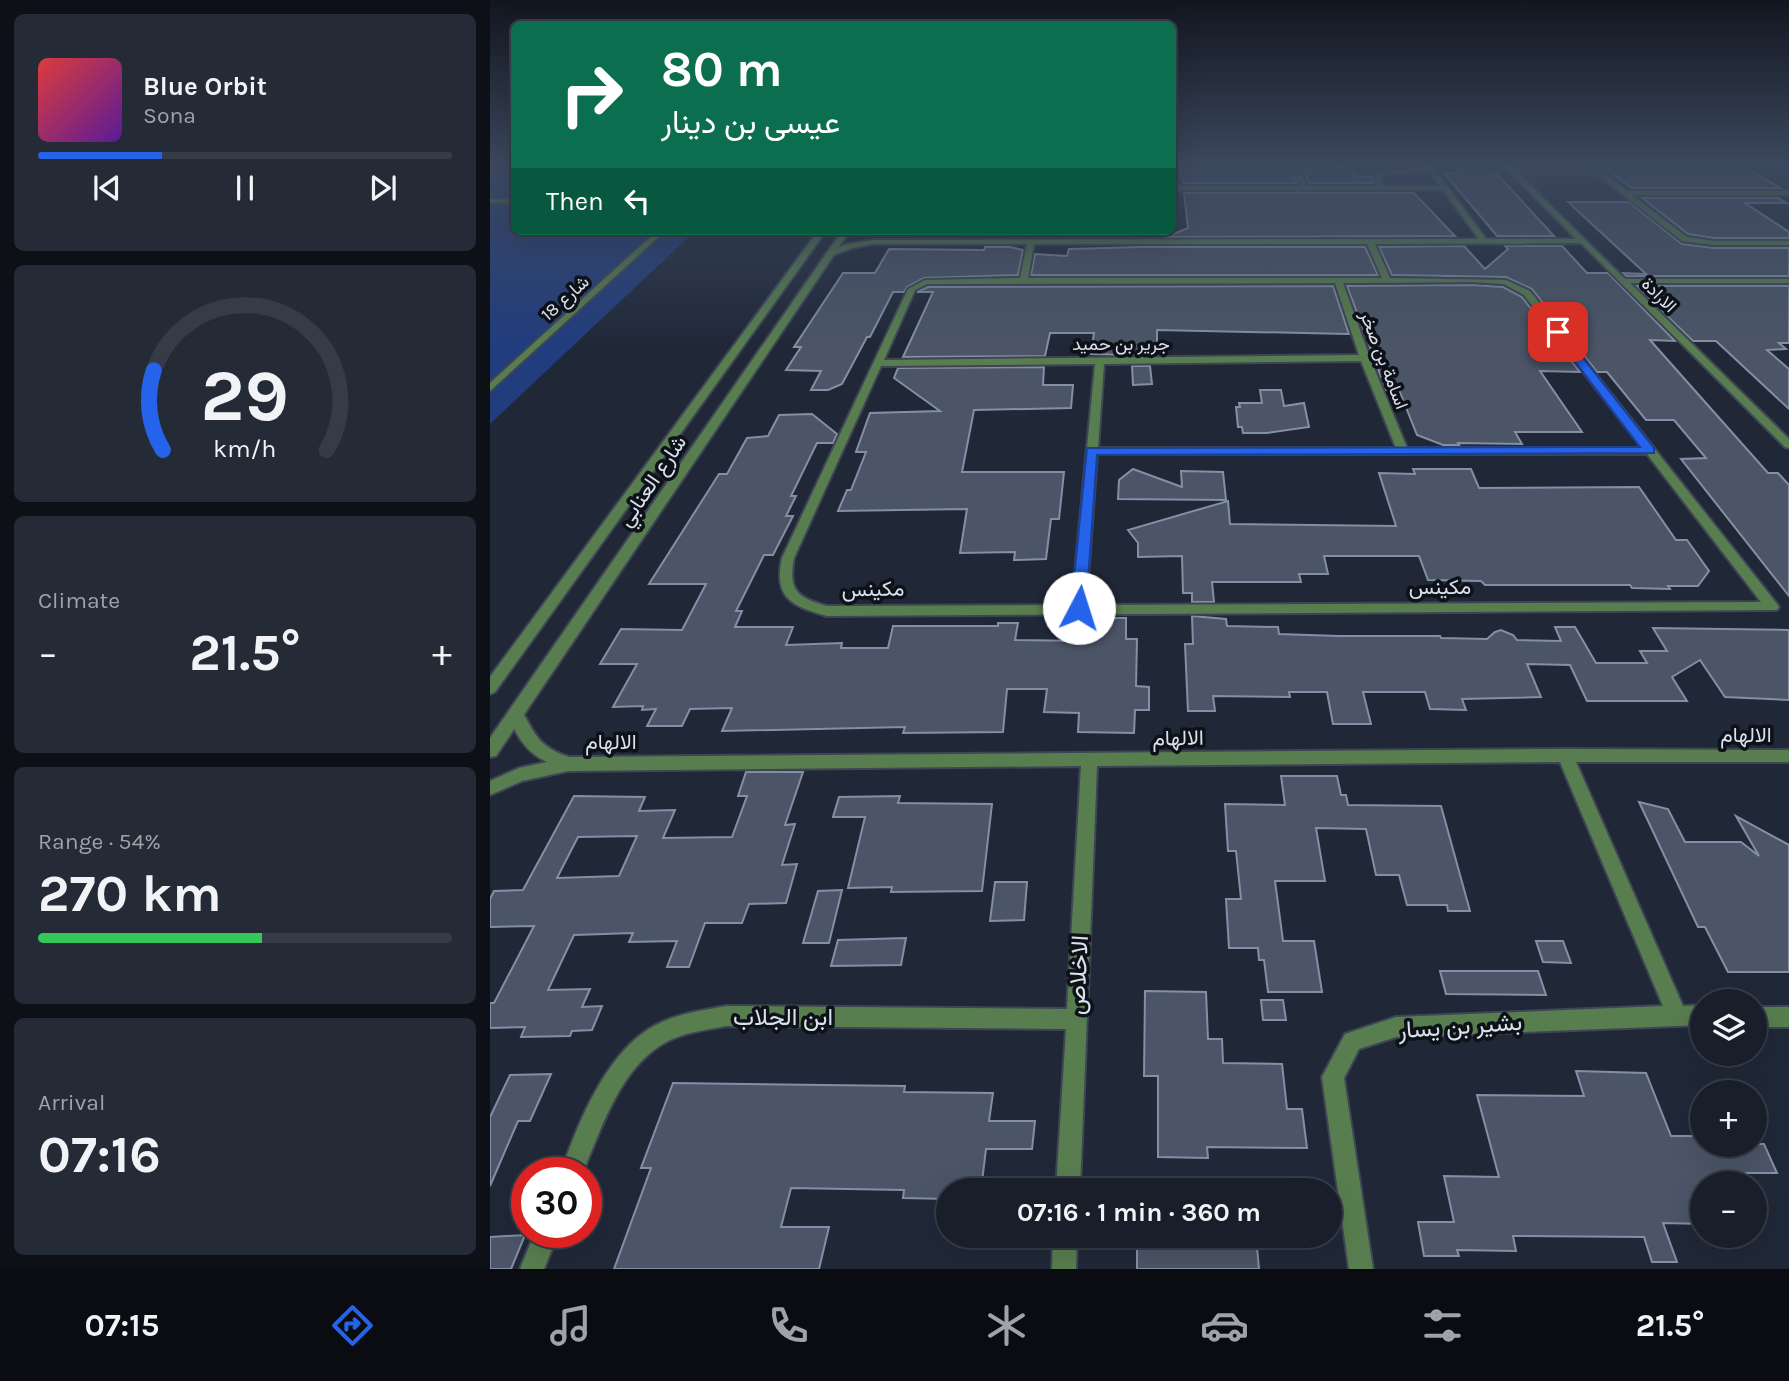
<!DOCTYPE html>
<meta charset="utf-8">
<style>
:root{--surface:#181e2a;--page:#252b36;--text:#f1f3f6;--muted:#9fa2a8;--line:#363c47;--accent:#2563eb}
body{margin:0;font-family:Karla,Vazirmatn,sans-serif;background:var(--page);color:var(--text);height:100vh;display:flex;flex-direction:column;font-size:26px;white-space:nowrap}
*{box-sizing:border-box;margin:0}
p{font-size:23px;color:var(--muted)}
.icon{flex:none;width:38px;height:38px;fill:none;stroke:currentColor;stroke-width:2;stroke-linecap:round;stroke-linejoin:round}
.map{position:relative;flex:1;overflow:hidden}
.sheet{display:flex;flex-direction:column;gap:14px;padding:14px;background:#0d1017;width:490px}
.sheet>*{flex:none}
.banner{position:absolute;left:21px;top:21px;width:665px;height:214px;border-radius:10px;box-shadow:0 7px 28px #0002,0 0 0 2px var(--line);background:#0b6e4f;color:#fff;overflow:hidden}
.buttons{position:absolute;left:1200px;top:989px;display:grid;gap:14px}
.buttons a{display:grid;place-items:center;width:77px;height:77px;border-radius:50%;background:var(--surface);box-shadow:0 7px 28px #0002,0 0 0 2px var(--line);font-size:35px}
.speed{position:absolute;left:21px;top:1157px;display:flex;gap:14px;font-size:35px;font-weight:700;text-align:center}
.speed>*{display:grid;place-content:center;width:91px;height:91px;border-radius:50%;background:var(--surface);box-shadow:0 7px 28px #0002,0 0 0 2px var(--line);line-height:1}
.speed .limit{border:10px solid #d22;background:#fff;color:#111}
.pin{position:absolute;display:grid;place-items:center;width:60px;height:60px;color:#fff;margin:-30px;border-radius:14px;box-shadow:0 4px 10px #0006}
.me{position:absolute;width:77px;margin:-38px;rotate:5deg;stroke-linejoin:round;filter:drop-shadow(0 0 5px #0008)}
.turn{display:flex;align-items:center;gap:24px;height:147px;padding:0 35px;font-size:32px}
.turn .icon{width:91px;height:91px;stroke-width:2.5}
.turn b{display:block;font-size:49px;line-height:60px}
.then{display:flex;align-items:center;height:66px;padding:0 35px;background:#0003;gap:14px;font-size:26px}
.big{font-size:52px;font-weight:700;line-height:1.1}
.sheet .card{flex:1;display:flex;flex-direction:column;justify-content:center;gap:10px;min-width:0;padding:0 24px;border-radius:10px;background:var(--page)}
.sheet .dial{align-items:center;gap:0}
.dial svg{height:182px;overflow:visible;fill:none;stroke:var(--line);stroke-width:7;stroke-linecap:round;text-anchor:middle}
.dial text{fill:var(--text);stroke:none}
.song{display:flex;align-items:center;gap:21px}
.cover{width:84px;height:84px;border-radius:10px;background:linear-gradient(135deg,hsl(0 70% 55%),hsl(270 70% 35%))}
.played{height:7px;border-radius:4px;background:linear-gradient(90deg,var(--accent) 30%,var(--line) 30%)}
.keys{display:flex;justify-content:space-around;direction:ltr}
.heat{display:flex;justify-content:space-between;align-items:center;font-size:38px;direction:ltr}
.charge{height:10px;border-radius:5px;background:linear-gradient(90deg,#34c759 54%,var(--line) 0)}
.trip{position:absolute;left:446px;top:1178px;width:406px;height:70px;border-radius:35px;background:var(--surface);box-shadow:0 7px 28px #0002,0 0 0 2px var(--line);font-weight:700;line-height:70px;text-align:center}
.tabs{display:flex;height:112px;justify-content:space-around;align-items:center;background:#0a0c11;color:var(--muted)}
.tabs .icon{width:49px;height:49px}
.tabs .selected{color:var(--accent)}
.tabs b{font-size:32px;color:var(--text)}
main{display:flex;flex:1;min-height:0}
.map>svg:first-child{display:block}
.green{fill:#213d7d}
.building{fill:#4b5567;stroke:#858fa4;stroke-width:2;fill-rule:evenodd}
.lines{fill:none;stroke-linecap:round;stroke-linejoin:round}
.service-casing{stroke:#3e4655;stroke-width:4}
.minor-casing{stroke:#3e4655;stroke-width:4}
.tertiary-casing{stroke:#3e4655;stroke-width:4}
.service{fill:#587e4f;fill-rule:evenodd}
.minor{fill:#587e4f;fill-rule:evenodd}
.tertiary{fill:#587e4f;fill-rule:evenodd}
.route{fill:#2563eb;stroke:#184099;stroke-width:2}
.labels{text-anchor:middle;stroke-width:7;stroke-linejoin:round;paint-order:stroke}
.far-street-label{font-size:18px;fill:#dbe1ec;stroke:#0d1118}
.street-label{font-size:21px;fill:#dbe1ec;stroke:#0d1118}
.near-street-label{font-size:24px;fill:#dbe1ec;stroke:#0d1118}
</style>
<main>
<section class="sheet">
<div class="card">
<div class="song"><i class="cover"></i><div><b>Blue Orbit</b><p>Sona</p></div></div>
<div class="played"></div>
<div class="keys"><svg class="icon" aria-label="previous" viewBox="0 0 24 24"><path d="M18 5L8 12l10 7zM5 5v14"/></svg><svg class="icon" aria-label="pause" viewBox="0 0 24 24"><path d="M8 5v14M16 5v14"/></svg><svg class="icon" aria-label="next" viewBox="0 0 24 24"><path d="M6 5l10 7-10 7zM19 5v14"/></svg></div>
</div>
<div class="card dial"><svg viewBox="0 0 100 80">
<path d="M14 69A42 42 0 1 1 86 69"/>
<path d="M14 69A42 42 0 0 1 10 34" stroke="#2563eb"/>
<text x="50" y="56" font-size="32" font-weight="700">29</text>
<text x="50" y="72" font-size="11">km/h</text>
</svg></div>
<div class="card"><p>Climate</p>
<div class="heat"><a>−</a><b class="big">21.5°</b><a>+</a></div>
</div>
<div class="card"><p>Range · 54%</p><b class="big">270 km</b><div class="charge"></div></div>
<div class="card"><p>Arrival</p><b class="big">07:16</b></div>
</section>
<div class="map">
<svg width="1299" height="1269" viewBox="0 0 1299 1269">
<rect width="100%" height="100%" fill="#202838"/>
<path class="green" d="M0,166H24V231H205L0,424Z"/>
<g class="building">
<path d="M690,166H795L803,172L807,183H693Z"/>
<path d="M966,166H994L1001,173H1006L1064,236H1007L954,173H972Z"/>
<path d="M1113,166H1254L1290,188H1141Z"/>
<path d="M854,167L869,177H882L884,183H819L814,171Z"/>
<path d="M694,193H924L965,236L676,237L698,228Z"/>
<path d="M1152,198H1288L1297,203H1255L1299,232V238H1224L1198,234Z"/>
<path d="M1078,202H1139L1192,244L1224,248H1299V276H1136L1133,273L1156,274Z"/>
<path d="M974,246L995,269L1018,249L1015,246H1072L1097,273H1118L1185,341L1160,340L1278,473H1288L1299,485V596L1191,459L1216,458L1184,420H1156L1117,372H1107L1042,289L1016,277L902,275L889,247Z"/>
<path d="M495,247H520L533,250L528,275L434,278L417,287L414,292H403L380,337H377L352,384L338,390H321L331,371L296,370L311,347H304L353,273H385L399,249L494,250Z"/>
<path d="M651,247H875L888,275H541L545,254L577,256L579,249Z"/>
<path d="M982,285L1013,287L1032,297L1090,372L1050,371L1092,432H1025L1032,444L968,443L969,445H953L927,435L909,390H896L857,286Z"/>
<path d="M843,286L859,334L667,330V347H658L659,355H635L601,354L604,333H560L555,356L413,357L443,292H427L438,287Z"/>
<path d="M1146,286H1299V343H1289L1296,349L1277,350L1299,369V409L1226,341H1203Z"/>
<path d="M642,366H660L662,384L643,385Z"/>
<path d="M554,367L553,385H583L581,408L484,410L472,472H574L569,519H561L556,559L524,560L525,552L470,553L477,509L348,511L357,490H361L376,452H366L380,413L450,411L404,378L408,368Z"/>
<path d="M770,390H791L794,406L814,403L819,427L777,433H753L752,427H748L746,407H750L749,403H772Z"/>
<path d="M322,414L347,434L343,443H327L301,496H306L296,516H303L283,555H274L246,611H252L245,627H303L296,645L352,643L351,648H398L403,626H508V623H528L525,640L596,641L598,618H636V639H647L646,686L659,687V710H645L644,733L588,732L589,713L554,712L557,689H517L513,732L413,733L415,727L232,731L242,708L200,709L192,726H157L166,709L152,710L153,706L123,707L147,664H110L131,629L192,630L216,584H159L229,474H237L257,438L278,436L289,415Z"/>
<path d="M643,469L692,487L691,471L733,472L736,500L628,499L629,480Z"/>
<path d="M923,469H981L989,488L1149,487L1186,540H1197L1219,571L1208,586H1178L1180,589L1142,588L1140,585H995L991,581L938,580L929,556H834L838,574H809L811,582H722L724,602H702V593H693L692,556L648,557V543L638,530L738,501L740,524L906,526L889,473L925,474Z"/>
<path d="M702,616L736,619L737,626L788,627L789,634L849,636H950L951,638L997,639L1005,632L1011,630L1023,635L1027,640L1071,641L1065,627H1085L1106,663H1157L1150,651H1177L1163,628L1299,630V700L1235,697L1210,660L1182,677L1197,701H1097L1080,665L1037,664L1051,697L972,699L976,710L940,709L935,692H873L881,724H843L837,692H799L800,697L723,696L725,711H698L695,644H703Z"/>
<path d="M256,772H313L295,825L305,824L292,865L307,864L296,903L259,904L252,923H215L199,967H177L187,941L139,942L143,933L84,935L58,990L100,989L92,1007L112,1006L102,1030L82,1031L80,1036L31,1037L35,1027L0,1028V1003H4L44,926L0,927V899L4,891L33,890L84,796L155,797L149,811L185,810L173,838L242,837L257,796H248ZM147,836L129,876L67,878L88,837Z"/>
<path d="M791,776H847L851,795H856L858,805L951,806L980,911H958L957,905H917L909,875H886L876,829L826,828L835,881H785L793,941H824L832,992H778L774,960H769L768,948H739L736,899H751L746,851H738L735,804L795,805Z"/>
<path d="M410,796L408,803L502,804L492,891L401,892L402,887L358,888L375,817H343L349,797Z"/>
<path d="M1149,802L1178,809L1195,842H1251L1269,856L1246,816L1299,845V972H1238L1215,927H1208Z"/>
<path d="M505,882H537L534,920L500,921Z"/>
<path d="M352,890L339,943H313L328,891Z"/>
<path d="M416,938L411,965L341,966L348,940Z"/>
<path d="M1046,941H1073L1081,963L1053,962Z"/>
<path d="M950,971H1048L1056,995L956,994Z"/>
<path d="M655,991L716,992L718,1039H732L733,1063L792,1064L797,1109H812L817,1148L717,1147L718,1158L668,1157V1076H654Z"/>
<path d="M771,1000H793L796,1020H773Z"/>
<path d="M1086,1071L1156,1073L1181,1136H1209L1213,1144H1274L1287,1173H1225L1228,1183H1213V1224L1173,1223L1187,1262H1162L1154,1237L1023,1236L1026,1251L967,1250L969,1256H934L928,1222H964L954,1176L1009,1177L987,1095L1094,1096Z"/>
<path d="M61,1074L40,1121H28L0,1186V1117L20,1075Z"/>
<path d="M183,1083L415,1086L414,1092L503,1093L499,1121H545L542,1149H496L491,1190H458V1199L413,1198L414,1190L301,1188L291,1227H339L329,1269H124L161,1168H151Z"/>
<path d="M35,1235L21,1269H0V1237Z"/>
<path d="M647,1236H766L769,1269H647Z"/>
</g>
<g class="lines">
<defs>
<path id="service" d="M941,167L943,170L890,175L894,188L891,190L888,188L884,174Z"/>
<g id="minor">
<path d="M803,166H809L817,186H950L936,166H942L996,239H1086L1014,166H1021L1025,170H1102L1098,166H1105L1137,191H1299V195H1142L1197,237L1224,241H1299V245H1224L1192,241L1107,174H1029L1135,279H1299V283H1140L1299,439V448L1295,447L1091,243L885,244L900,278L1016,280L1040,291L1287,604L1289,607L1287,610L337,616C302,606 283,598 292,558L418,289L435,280L530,278L537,244H383L362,248L339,257L335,255L336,253L357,244L383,240L989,239L953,190H682V186H811ZM544,244H877L892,278H538ZM982,282L1014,284L1034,295L1152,448H917L880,358L853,283ZM845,283L869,355L394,360L425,290L437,284ZM871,361L906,448H608L614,364ZM605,364L582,605L337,606C307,598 298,590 304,558L391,366ZM607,454H1157L1271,602L596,605Z"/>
<rect x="0" y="199" width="24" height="4"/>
<path d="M167,231H175L0,391V383Z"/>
<path d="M26,707L31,709C45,735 49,747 79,757L1075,749L1299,750V762H1086L1193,1006L1213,1005V1025L906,1037L869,1049L854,1078L883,1269H859L832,1077L855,1034L906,1017L1173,1006L1070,762L607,766L590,1190H566L576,1029L236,1026C216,1030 196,1032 178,1041C131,1065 112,1127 93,1172H71C87,1125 115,1056 159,1029C182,1014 210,1011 236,1006L577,1009L591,766L78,771L32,781L0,795V781L29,768L57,762C36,752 25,735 18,713L21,709Z"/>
<rect x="1265" y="1007" width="34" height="20"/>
<path d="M45,1232H69L54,1269H30Z"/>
<path d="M563,1236H587L586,1269H562Z"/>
</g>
<g id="tertiary">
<path d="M328,231H336L5,692L0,694V677Z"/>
<path d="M352,231H360L6,756L0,757V738Z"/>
</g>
</defs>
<use href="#service" class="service-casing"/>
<use href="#minor" class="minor-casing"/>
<use href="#tertiary" class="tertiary-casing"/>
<use href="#service" class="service"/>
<use href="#minor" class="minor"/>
<use href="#tertiary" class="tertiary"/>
</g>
<linearGradient id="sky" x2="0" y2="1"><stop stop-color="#12161f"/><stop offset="0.48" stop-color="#3c485e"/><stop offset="1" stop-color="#3c485e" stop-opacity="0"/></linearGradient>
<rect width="1299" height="344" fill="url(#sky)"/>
<path class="route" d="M1064,330H1071L1164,448V453L607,455L596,608L589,613L581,608L597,448L1150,447L1064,334Z"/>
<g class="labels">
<g class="far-street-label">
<text transform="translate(1169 295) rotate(45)" y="6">الارادة</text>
<text transform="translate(75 298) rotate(-42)" y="6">شارع 18</text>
<text x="631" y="350">جرير بن حميد</text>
<text transform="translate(894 360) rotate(69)" y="6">اسامة بن صخر</text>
</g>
<g class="street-label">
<text transform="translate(162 481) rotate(-56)" y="7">شارع العنابي</text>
<text x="950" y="594">مكينس</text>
<text transform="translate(383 589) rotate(-1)" y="7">مكينس</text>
<text x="1256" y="742">الالهام</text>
<text transform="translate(688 738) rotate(-1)" y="7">الالهام</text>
<text x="121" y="749">الالهام</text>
</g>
<g class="near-street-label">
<text transform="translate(588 975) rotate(-87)" y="8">الاخلاص</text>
<text x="293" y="1025">ابن الجلاب</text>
<text transform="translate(970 1026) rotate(-4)" y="8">بشير بن يسار</text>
</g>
</g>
</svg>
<div class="buttons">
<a><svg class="icon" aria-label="layers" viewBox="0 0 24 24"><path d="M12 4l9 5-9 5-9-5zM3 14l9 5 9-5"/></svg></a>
<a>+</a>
<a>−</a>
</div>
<div class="speed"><div class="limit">30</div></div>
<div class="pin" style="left:1068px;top:332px;background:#d93025"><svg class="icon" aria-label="arrive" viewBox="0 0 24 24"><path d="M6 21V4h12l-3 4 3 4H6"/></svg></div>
<svg class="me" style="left:589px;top:608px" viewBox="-20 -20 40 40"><circle r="19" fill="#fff"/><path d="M0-13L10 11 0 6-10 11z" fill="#2563eb"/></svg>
<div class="trip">07:16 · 1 min · 360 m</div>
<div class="banner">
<div class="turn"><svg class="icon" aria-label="right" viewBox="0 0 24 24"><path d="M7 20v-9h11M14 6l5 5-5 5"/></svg><div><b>80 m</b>عيسى بن دينار</div></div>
<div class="then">Then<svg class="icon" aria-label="left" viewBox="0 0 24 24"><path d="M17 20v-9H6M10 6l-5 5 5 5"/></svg></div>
</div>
</div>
</main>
<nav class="tabs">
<b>07:15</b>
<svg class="icon selected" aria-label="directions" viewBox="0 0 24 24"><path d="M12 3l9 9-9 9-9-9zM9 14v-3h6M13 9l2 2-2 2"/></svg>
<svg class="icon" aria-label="music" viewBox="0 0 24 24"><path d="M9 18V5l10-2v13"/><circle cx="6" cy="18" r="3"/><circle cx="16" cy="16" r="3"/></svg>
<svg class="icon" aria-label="phone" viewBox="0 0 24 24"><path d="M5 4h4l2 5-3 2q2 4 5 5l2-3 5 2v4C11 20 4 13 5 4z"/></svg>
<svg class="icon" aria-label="climate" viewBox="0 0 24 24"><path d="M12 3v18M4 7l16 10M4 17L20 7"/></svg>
<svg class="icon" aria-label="car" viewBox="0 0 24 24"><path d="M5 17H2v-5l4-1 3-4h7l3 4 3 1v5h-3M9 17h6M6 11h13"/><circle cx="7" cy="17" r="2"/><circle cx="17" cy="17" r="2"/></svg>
<svg class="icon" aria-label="filters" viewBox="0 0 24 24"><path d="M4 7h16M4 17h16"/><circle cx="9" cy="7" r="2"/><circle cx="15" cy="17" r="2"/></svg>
<b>21.5°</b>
</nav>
